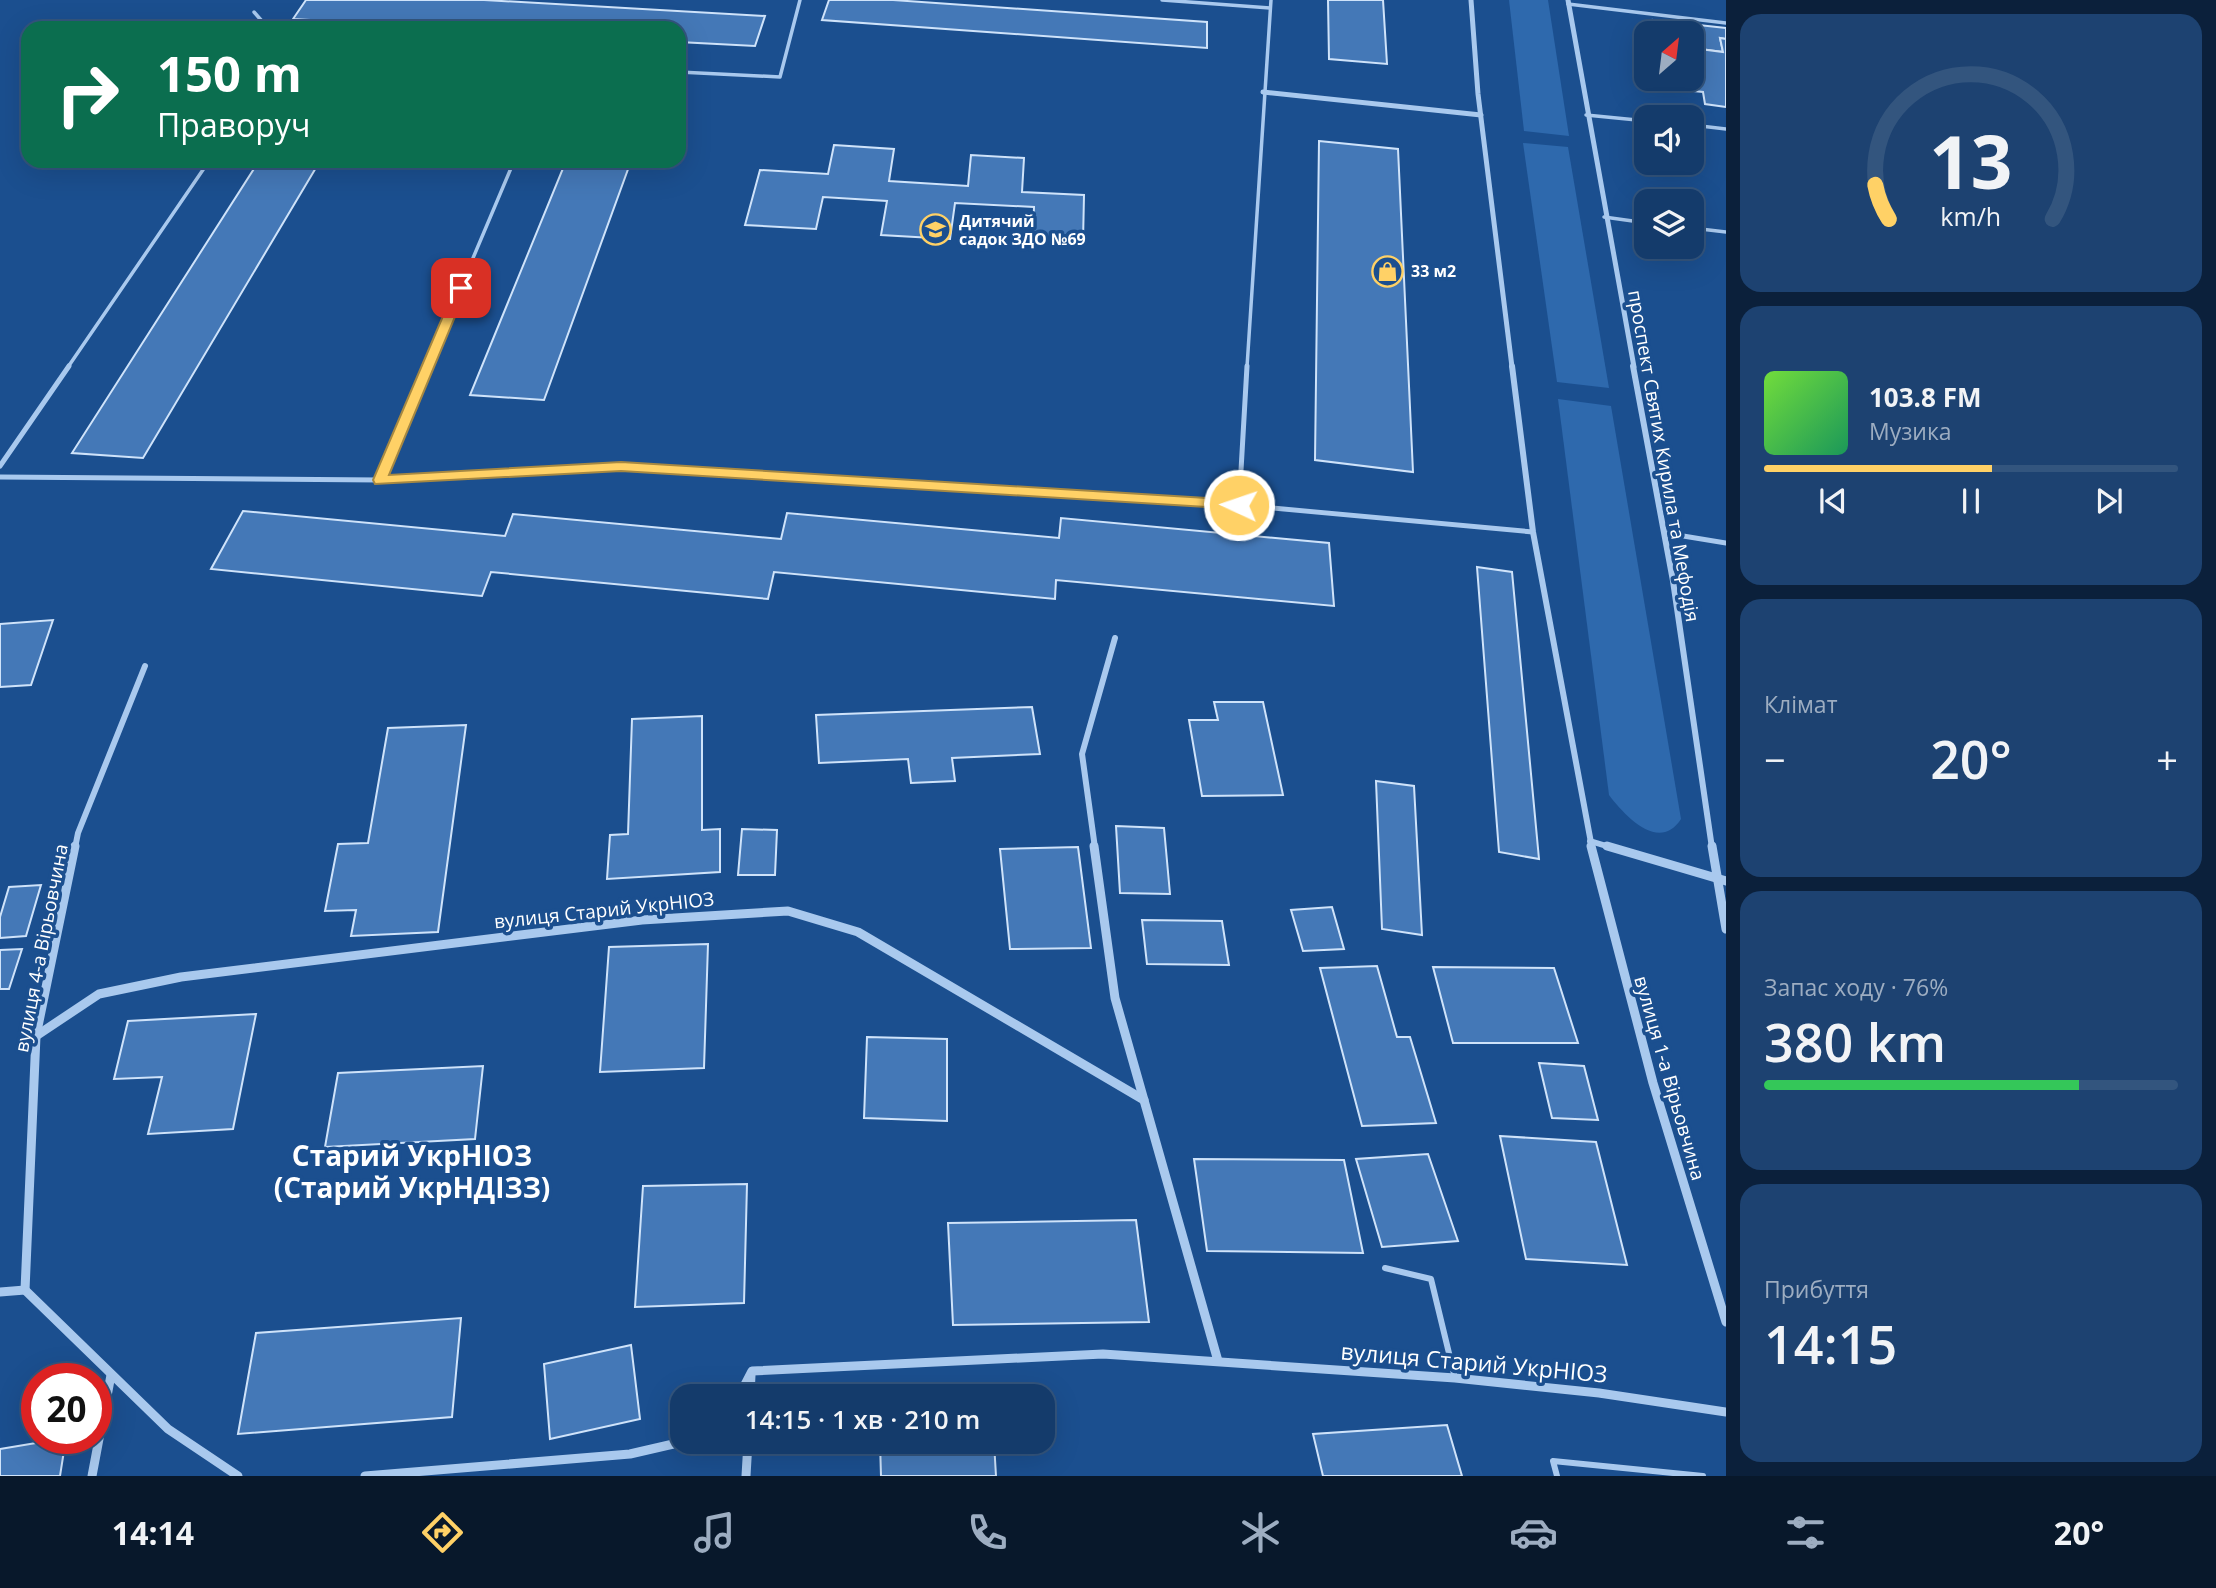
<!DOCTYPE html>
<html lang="uk">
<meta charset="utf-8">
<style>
:root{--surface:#143b6b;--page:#1d4271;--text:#f1f3f6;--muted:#9dadc1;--line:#33557e;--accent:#ffd166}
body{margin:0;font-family:"Open Sans",sans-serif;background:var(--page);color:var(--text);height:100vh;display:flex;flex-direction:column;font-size:26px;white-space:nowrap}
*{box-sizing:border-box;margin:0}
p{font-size:23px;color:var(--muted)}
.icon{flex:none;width:38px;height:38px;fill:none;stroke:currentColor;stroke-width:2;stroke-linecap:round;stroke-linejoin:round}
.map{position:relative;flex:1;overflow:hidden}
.side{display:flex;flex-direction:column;gap:14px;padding:14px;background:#0b203b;width:490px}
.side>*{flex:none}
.banner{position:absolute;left:21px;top:21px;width:665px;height:147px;border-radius:21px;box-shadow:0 7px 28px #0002,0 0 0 2px var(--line);background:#0b6e4f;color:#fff;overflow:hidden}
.needle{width:46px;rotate:28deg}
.buttons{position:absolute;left:1634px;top:21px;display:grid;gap:14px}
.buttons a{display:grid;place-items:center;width:70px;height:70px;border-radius:14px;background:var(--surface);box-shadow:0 7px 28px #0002,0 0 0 2px var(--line);font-size:35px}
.speed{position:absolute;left:21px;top:1363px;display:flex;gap:14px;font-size:35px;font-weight:700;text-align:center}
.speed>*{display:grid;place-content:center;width:91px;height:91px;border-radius:50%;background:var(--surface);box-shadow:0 7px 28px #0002,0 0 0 2px var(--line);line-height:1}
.speed .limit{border:10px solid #d22;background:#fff;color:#111}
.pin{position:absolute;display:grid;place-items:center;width:60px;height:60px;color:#fff;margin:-30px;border-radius:14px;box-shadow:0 4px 10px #0006}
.me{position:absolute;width:77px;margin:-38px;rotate:273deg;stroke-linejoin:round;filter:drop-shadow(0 0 5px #0008)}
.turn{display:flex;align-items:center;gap:24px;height:147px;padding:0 21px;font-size:32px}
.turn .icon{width:91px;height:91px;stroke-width:2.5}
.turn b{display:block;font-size:49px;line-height:60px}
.big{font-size:52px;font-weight:600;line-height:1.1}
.side .card{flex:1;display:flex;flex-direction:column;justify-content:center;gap:10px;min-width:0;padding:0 24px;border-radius:21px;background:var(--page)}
.side .dial{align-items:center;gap:0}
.dial svg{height:182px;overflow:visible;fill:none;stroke:var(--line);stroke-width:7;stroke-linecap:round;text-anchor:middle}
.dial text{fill:var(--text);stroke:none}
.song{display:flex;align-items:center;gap:21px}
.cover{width:84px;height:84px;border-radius:10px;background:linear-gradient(135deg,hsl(100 70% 55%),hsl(150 70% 35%))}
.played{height:7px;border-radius:4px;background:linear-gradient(90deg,var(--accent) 55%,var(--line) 55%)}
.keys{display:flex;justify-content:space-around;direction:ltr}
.heat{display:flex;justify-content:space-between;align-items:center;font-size:38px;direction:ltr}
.charge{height:10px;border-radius:5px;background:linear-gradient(90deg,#34c759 76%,var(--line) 0)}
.trip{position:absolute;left:670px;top:1384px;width:385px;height:70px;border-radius:21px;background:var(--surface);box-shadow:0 7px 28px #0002,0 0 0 2px var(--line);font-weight:600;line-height:70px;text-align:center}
.menu{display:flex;height:112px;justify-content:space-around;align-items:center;background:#08182b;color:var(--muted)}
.menu .icon{width:49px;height:49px}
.menu .on{color:var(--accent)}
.menu b{font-size:32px;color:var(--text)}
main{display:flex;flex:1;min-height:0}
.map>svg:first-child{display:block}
.green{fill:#2e69ad}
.building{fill:#4478b7;stroke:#cfe3fa;stroke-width:2}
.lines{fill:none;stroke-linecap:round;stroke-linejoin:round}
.lane-far2{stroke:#a9c9ee;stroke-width:3.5}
.lane-far1{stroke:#a9c9ee;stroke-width:5}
.lane{stroke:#a9c9ee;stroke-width:6}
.street-far2{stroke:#a9c9ee;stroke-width:5}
.street-far1{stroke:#a9c9ee;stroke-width:6}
.street{stroke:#a9c9ee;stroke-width:9}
.route{fill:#ffd166;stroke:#a68842;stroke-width:2}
.labels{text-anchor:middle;stroke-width:7;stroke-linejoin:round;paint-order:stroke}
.far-poi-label{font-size:16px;font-weight:bold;fill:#fff;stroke:#1b4f8f;text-anchor:start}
.street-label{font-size:19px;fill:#fff;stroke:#1b4f8f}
.near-street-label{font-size:23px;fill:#fff;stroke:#1b4f8f}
.near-quarter-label{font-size:28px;font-weight:bold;fill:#fff;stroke:#1b4f8f}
</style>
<main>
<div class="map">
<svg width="1726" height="1476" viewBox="0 0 1726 1476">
<rect width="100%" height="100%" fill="#1b4f8f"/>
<g class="green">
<path d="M1509,0H1548L1569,136L1524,131Z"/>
<path d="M1523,143L1568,147L1609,388L1557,382Z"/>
<path d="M1558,399L1611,406L1681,819C1659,853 1625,816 1609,795Z"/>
</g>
<g class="building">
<path d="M306,0H484L765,16L755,46L679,42V28H449L293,19Z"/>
<path d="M829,0H893L1207,22V48L822,20Z"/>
<path d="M1328,0H1383L1387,64L1329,59Z"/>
<path d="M1653,20L1726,28V39L1720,38L1723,52L1692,48V33H1655Z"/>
<path d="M1720,38L1726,39V107L1705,104L1703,92L1684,90L1682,79H1692V48L1723,52Z"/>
<path d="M1319,141L1398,149L1413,472L1315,460Z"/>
<path d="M834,145L894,149L889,181L968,186L971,155L1024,158L1022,192L1084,195L1083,242L1033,238L1034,207L955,203L950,239L881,235L887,201L823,197L816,229L745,225L760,170L828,174Z"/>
<path d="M259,161H320L143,458L72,453Z"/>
<path d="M566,161H631L544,400L470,395Z"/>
<path d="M243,511L505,536L513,514L781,539L787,513L1059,538L1061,518L1329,543L1334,606L1056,580L1055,599L774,572L768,599L491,572L482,596L211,569Z"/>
<path d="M1477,567L1512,572L1539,859L1499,852Z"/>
<path d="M53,620L31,685L0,687V624Z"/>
<path d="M1214,702H1263L1283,795L1202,796L1189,720H1218Z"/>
<path d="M1032,707L1040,754L952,758L955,781L911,783L908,759L819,763L816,715Z"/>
<path d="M702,716V830L720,829V872L607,879L610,835L628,834L632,719Z"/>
<path d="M466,725L438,932L351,936L356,910L325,911L338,844L368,843L388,728Z"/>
<path d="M1376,781L1414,786L1422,935L1382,929Z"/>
<path d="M1116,826L1164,828L1170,894L1120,893Z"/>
<path d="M742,829L777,830L775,875H738Z"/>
<path d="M1078,847L1091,948L1010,949L1000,849Z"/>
<path d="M41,885L26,936L0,938V917L9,887Z"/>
<path d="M1332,907L1344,949L1303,951L1291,910Z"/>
<path d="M1142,920L1222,921L1229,965L1147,964Z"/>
<path d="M708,944L704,1068L600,1072L609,947Z"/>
<path d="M22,949L9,989H0V950Z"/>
<path d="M1377,966L1397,1037H1410L1436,1123L1362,1126L1320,968Z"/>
<path d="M1433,967L1554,968L1578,1043H1453Z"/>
<path d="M256,1014L233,1129L148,1134L162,1077L114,1079L128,1021Z"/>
<path d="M867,1037L947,1039V1121L864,1118Z"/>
<path d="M1539,1063L1584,1066L1598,1120L1552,1118Z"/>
<path d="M483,1066L475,1139L325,1147L338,1073Z"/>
<path d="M1500,1136L1596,1142L1627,1265L1526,1259Z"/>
<path d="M1428,1154L1458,1241L1382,1247L1356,1159Z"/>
<path d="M1194,1159L1344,1160L1363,1253L1207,1251Z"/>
<path d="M747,1184L744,1303L635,1307L643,1186Z"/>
<path d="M1136,1220L1149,1322L953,1325L948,1223Z"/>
<path d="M461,1318L452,1417L238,1434L256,1333Z"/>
<path d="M631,1345L640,1419L550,1439L544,1364Z"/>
<path d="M1447,1425L1462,1476H1323L1313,1434Z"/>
<path d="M66,1438L60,1476H0V1449Z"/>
<path d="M880,1442H994L996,1476H881Z"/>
</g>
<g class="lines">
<g class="lane-far2">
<path d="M1162,0L1270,8"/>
<path d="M1568,4L1726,23"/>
<path d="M254,12L268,28"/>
<path d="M679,72L780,77L800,0"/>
<path d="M1586,115L1647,121"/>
<path d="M1692,125L1726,129"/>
<path d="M1604,217L1647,223"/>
<path d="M1692,228L1726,232"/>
<path d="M68,367L209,161"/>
<path d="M427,367L514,161"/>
<path d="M1247,367L1271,0"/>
</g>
<g class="lane-far1">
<path d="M0,466L69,366"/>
<path d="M0,477L380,480L621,466L1239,505L1533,532"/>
<path d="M380,480L428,366"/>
<path d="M1239,505L1247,366"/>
<path d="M1665,533L1726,543"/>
</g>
<g class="lane">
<path d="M1385,1268L1431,1279L1455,1378"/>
<path d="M1557,1476L1553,1461L1703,1476"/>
</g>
<g class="street-far2">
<path d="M1471,0L1478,94L1512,367"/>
<path d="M1568,0L1634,367"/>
<path d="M1263,92L1481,115"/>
</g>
<g class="street-far1">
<path d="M1512,366L1533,532L1592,848"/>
<path d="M1633,366L1673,581L1712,848"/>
<path d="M1590,841L1613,848"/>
<path d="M75,848L78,833L145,666"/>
<path d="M1095,848L1082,754L1115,638"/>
</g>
<g class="street">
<path d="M1094,846L1115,998L1218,1361"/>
<path d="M1591,846L1653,1083L1726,1322"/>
<path d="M1607,846L1726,881"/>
<path d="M1712,846L1726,929"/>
<path d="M36,1036L99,994L181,977L642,920L788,911L858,932L1144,1100"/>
<path d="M25,1290L36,1036L75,846"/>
<path d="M25,1290L168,1429L238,1476"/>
<path d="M0,1292L25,1290"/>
<path d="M739,1396L752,1371L1103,1354L1455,1378L1599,1393L1726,1412"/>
<path d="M750,1396L751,1375"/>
<path d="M92,1476L111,1375"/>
<path d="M365,1476L630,1454L682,1442"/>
<path d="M746,1476L748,1442"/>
</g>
</g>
<path class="route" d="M461,284L467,288L389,475L621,462L1239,500L1246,505L1239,509L621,471L375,484L373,480L455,288Z"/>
<defs>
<symbol id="school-ring" viewBox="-11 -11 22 22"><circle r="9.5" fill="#1b4f8f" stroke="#ffd166" stroke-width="1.5"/><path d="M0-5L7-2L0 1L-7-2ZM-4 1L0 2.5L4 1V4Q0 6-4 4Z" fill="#ffd166"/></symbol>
<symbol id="shop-ring" viewBox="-11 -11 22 22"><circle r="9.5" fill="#1b4f8f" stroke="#ffd166" stroke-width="1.5"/><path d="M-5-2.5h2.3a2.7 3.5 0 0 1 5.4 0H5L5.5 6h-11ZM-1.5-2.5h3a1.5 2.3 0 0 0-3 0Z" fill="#ffd166"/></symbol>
</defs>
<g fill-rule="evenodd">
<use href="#school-ring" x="918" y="212" width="35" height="35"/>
<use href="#shop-ring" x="1370" y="254" width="35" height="35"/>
</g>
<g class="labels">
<g class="far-poi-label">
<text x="959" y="227">Дитячий<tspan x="959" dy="18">садок ЗДО №69</tspan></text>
<text x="1411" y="277">33 м2</text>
</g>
<g class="street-label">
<text transform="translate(1664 456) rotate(80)" y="7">проспект Святих Кирила та Мефодія</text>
<text transform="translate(604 910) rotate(-6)" y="7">вулиця Старий УкрНІОЗ</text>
<text transform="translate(41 948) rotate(-79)" y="7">вулиця 4-а Вірьовчинa</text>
<text transform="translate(1670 1078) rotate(74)" y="7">вулиця 1-а Вірьовчина</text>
</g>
<g class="near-street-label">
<text transform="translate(1474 1363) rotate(5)" y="8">вулиця Старий УкрНІОЗ</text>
</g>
<g class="near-quarter-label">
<text x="412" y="1166">Старий УкрНІОЗ<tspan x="412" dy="32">(Старий УкрНДІЗЗ)</tspan></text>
</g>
</g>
</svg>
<div class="buttons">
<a><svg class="needle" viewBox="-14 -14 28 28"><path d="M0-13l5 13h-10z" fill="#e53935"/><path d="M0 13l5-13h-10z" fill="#9dadc1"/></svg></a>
<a><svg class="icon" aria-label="sound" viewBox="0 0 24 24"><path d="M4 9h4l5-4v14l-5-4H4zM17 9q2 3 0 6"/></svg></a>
<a><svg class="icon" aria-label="layers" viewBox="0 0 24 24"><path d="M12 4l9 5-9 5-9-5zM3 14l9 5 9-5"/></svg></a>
</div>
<div class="speed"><div class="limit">20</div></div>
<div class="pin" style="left:461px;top:288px;background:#d93025"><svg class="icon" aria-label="arrive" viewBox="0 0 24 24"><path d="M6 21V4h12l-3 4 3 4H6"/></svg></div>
<svg class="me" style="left:1239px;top:505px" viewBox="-20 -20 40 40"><circle r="17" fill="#ffd166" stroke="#fff" stroke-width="3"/><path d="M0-11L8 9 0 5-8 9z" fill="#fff"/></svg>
<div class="trip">14:15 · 1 хв · 210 m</div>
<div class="banner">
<div class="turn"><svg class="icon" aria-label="right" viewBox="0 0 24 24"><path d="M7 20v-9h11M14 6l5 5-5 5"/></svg><div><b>150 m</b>Праворуч</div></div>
</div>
</div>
<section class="side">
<div class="card dial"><svg viewBox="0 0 100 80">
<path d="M14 69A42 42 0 1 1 86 69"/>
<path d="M14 69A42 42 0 0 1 8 54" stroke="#ffd166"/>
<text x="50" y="56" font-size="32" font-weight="700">13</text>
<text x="50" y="72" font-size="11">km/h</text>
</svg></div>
<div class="card">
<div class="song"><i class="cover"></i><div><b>103.8 FM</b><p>Музика</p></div></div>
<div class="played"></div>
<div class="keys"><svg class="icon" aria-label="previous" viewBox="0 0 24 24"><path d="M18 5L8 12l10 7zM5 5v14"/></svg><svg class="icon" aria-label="pause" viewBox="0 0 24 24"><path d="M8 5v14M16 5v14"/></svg><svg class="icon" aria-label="next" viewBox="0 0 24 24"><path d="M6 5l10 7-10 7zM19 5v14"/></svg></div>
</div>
<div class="card"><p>Клімат</p>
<div class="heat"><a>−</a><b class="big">20°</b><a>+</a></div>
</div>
<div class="card"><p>Запас ходу · 76%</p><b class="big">380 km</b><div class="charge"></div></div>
<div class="card"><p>Прибуття</p><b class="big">14:15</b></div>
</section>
</main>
<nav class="menu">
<b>14:14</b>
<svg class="icon on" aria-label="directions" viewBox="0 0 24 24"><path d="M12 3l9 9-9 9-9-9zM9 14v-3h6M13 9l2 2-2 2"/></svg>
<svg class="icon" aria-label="music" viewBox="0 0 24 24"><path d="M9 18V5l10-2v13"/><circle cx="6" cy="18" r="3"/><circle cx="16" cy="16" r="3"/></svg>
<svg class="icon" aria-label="phone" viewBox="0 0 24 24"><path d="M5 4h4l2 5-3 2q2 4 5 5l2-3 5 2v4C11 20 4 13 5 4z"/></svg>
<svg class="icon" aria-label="climate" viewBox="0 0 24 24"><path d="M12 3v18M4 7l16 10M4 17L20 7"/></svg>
<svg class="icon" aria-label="car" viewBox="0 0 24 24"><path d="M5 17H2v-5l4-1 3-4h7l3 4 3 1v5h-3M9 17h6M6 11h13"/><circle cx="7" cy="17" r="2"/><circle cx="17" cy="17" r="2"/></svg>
<svg class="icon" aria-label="filters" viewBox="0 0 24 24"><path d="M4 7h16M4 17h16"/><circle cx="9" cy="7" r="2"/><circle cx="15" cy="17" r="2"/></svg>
<b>20°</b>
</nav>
